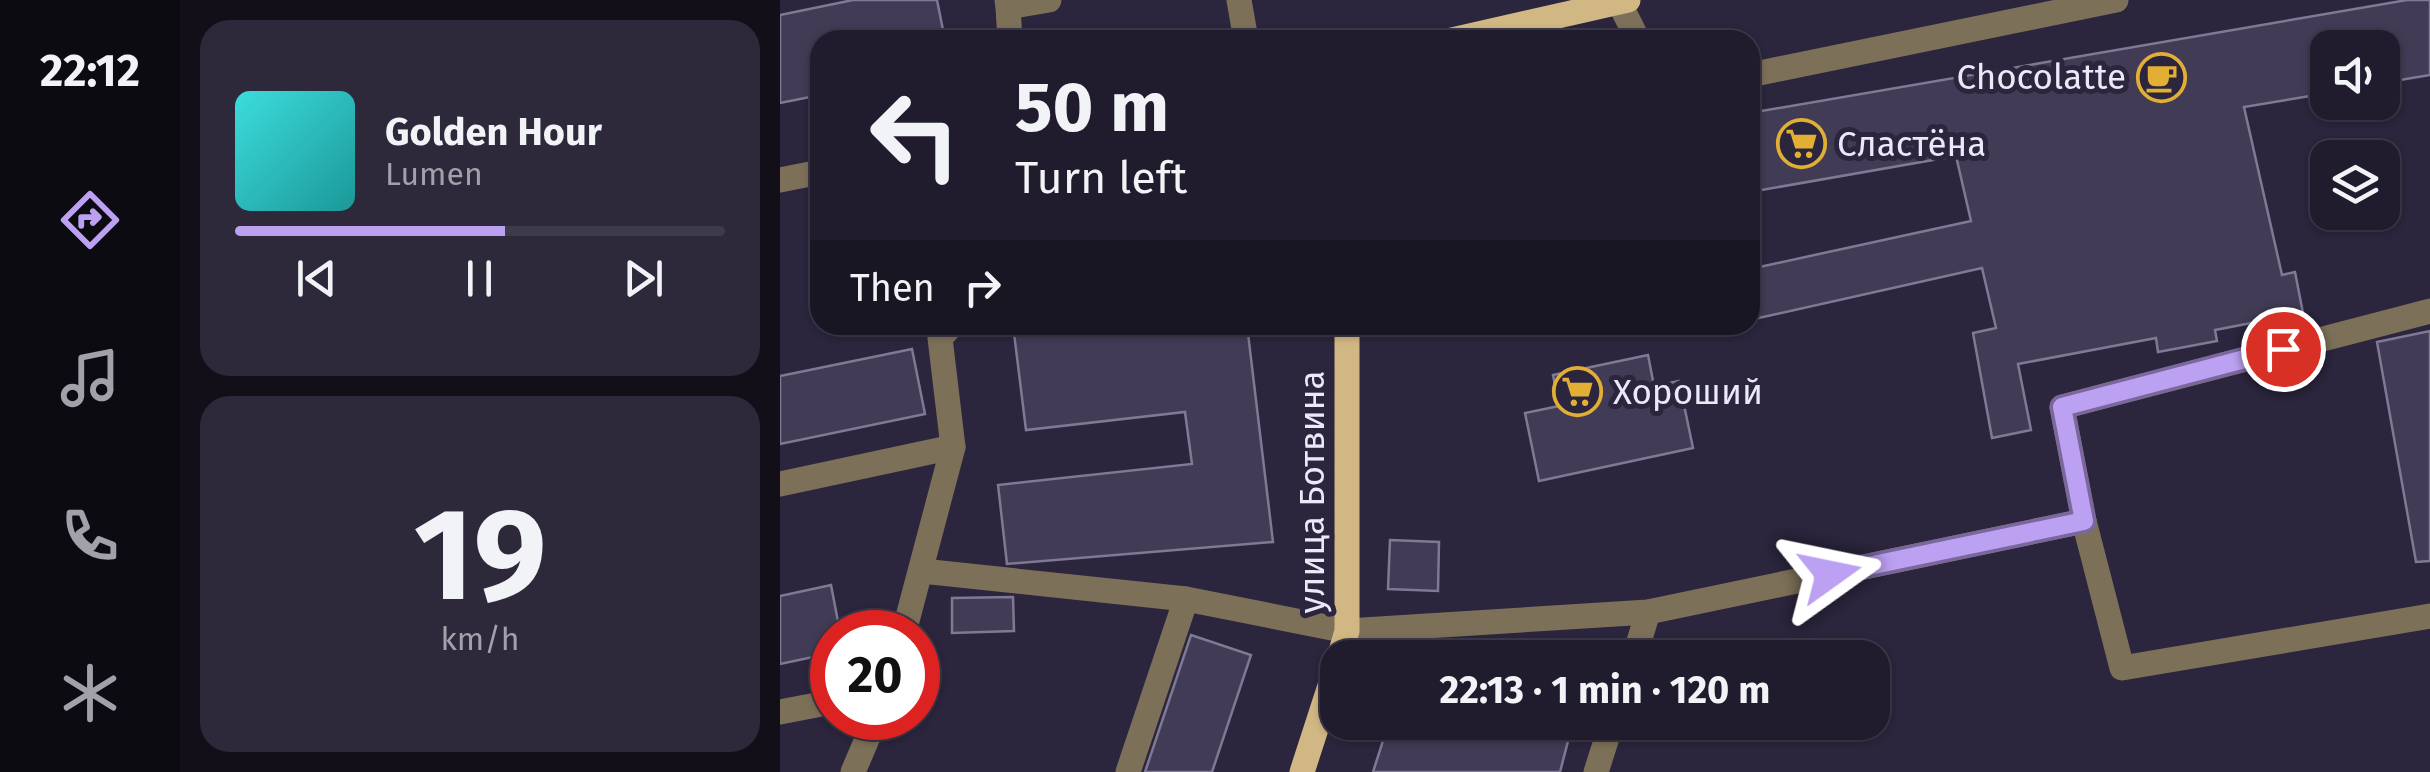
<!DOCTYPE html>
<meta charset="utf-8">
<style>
:root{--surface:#201c2e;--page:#2d293a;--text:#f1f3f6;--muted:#a2a1aa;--line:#3d3a4a;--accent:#bca0f2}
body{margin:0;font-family:"Fira Sans",sans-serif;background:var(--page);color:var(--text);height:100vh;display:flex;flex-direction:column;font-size:38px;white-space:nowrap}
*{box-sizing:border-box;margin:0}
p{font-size:32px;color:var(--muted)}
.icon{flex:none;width:55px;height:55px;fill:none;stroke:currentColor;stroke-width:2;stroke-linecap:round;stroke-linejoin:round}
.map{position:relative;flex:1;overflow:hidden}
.details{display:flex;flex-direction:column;gap:20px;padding:20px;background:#120f19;width:600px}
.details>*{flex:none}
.hud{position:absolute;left:30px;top:30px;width:950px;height:305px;border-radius:30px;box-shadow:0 2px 8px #0004,0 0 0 2px var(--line);background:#201c2e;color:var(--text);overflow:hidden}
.buttons{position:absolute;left:1530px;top:30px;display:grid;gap:20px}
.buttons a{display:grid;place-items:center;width:90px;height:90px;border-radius:20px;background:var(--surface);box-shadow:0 2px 8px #0004,0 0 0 2px var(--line);font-size:50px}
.speed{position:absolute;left:30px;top:610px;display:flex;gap:20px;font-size:50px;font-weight:700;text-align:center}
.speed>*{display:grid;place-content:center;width:130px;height:130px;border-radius:50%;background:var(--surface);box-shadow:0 2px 8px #0004,0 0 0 2px var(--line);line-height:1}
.speed .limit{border:15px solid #d22;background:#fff;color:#111}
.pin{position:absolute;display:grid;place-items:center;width:85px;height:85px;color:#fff;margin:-42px;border:5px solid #fff;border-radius:50%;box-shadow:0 2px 10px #0007}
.me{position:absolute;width:110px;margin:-55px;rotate:78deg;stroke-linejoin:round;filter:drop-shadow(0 0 8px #0008)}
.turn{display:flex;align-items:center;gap:35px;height:210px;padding:0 40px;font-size:45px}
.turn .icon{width:130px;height:130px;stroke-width:2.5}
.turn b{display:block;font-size:70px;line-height:85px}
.then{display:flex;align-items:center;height:95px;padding:0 40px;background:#0003;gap:20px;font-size:38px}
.details .widget{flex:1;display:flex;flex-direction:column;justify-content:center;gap:15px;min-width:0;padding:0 35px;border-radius:30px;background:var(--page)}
.details .dial{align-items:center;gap:0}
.dial b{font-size:130px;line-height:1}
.song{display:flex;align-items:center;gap:30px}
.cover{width:120px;height:120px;border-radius:15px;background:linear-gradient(135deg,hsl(180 70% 55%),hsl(180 70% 35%))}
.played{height:10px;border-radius:5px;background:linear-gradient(90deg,var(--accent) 55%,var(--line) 55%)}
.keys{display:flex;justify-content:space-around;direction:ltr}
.trip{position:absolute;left:540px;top:640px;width:570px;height:100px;border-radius:30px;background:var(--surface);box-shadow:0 2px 8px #0004,0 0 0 2px var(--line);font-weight:700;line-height:100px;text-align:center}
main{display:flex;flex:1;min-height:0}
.tabs{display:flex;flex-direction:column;width:180px;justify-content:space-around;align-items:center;background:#0d0b12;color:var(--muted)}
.tabs .icon{width:70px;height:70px}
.tabs .on{color:var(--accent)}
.tabs b{font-size:45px;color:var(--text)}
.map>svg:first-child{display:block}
.building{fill:#413b55;stroke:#7f7995;stroke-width:2.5}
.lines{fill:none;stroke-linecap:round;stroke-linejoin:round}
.minor{stroke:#7d7058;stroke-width:25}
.major{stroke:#d1b783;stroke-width:25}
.route-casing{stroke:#7a689d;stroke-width:25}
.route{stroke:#bca0f2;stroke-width:18}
.labels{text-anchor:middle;stroke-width:10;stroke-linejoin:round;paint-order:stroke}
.poi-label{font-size:35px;fill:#ebe8f8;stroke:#2b253d;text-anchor:start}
.street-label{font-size:35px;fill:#ebe8f8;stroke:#2b253d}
</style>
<main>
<nav class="tabs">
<b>22:12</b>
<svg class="icon on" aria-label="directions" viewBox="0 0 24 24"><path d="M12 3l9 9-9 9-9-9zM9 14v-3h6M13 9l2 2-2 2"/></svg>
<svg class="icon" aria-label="music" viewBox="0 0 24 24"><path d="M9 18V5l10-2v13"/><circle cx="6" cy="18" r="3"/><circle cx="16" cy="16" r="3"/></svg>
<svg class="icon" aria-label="phone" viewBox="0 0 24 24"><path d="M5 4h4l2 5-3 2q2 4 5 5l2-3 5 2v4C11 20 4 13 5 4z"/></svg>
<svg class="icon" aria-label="climate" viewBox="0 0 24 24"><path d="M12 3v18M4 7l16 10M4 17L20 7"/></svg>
</nav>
<section class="details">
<div class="widget">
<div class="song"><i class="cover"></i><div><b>Golden Hour</b><p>Lumen</p></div></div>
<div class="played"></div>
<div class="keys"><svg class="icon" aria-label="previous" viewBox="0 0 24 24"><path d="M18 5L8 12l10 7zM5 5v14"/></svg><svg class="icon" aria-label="pause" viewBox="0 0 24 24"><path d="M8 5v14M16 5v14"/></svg><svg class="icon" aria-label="next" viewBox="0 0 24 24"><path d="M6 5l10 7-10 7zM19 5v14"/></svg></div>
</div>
<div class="widget dial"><b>19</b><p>km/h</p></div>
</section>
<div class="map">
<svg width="1650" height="772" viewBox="0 0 1650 772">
<rect width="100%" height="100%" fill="#2b253d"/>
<g class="building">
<path d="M73,0H157L165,40H40V95L0,103V15Z"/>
<path d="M1627,0H1650V75L1602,83V48H1548V93L1464,107L1502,275L1515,272L1523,313L1435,330L1437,341L1378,352L1376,338L1238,364L1251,430L1212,438L1193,333L1216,328L1202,268L970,320V269L1191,221L1176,156L970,192V113Z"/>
<path d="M233,325H467L493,542L227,564L218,485L412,464L405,412L246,430Z"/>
<path d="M1650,331V561L1636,562L1597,342Z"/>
<path d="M132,349L145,414L0,444V376Z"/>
<path d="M868,355L874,386L899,381L913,448L759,481L745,413L779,406L773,375Z"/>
<path d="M610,540L659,542L658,591L608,589Z"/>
<path d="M51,585L60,632H52V653L0,664V596Z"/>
<path d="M233,597L234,631L172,633V598Z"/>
<path d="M411,635L471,655L432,772H365Z"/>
<path d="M609,722H793L780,772H593Z"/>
</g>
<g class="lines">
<g class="minor">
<path d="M227,0L228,7L269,0"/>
<path d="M459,0L466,40"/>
<path d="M839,2L858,40"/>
<path d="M228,7L230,40"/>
<path d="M970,75L1336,0"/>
<path d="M0,180L40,172"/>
<path d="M0,484L173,447"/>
<path d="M1304,521L1282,407L1650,311"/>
<path d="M142,571L406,599L567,631L868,612L1304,521L1342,668L1650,616"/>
<path d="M124,632L173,447L160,338L172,325"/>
<path d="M854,658L868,612"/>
<path d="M0,712L52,702"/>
<path d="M73,772L96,718"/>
<path d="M348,772L406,599"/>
<path d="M816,772L832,722"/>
</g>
<g class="major">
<path d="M672,40L848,0"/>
<path d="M559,658L567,631V325"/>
<path d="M522,772L558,661"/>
</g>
</g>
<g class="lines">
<defs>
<path id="route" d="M1050,574L1304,521L1282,407L1503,349"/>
</defs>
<use href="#route" class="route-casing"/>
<use href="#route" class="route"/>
</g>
<defs>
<symbol id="cafe-ring" viewBox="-11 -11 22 22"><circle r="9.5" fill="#2b253d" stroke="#e2af34" stroke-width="1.5"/><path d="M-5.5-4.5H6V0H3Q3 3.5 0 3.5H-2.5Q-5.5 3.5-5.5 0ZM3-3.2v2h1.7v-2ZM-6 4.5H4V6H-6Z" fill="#e2af34"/></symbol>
<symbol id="supermarket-ring" viewBox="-11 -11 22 22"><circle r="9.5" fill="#2b253d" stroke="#e2af34" stroke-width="1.5"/><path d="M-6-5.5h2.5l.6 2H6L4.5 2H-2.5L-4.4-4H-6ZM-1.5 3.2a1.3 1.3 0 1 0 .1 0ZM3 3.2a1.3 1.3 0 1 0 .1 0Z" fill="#e2af34"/></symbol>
</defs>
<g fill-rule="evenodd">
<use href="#cafe-ring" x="1354" y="50" width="55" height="55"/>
<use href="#supermarket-ring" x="994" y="116" width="55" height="55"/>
<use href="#supermarket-ring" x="770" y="364" width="55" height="55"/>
</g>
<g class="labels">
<g class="poi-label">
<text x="1346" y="89" text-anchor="end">Chocolatte</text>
<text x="1057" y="156">Сластёна</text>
<text x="833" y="404">Хороший</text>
</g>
<g class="street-label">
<text transform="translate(532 492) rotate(-90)" y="12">улица Ботвина</text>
</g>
</g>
</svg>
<div class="buttons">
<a><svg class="icon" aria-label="sound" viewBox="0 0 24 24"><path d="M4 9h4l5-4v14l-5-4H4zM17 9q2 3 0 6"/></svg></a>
<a><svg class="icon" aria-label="layers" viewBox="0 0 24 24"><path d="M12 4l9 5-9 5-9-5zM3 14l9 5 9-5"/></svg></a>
</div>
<div class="speed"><div class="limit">20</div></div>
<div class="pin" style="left:1503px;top:349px;background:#d93025"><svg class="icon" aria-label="arrive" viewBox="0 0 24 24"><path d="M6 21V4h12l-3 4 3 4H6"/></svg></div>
<svg class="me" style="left:1050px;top:574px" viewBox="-20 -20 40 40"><path d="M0-17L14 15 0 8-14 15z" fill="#bca0f2" stroke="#fff" stroke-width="4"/></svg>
<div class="trip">22:13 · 1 min · 120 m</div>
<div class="hud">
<div class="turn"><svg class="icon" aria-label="left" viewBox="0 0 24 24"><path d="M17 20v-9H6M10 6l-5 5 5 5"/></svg><div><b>50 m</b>Turn left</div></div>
<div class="then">Then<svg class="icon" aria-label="right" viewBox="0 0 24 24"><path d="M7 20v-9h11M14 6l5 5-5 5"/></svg></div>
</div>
</div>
</main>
